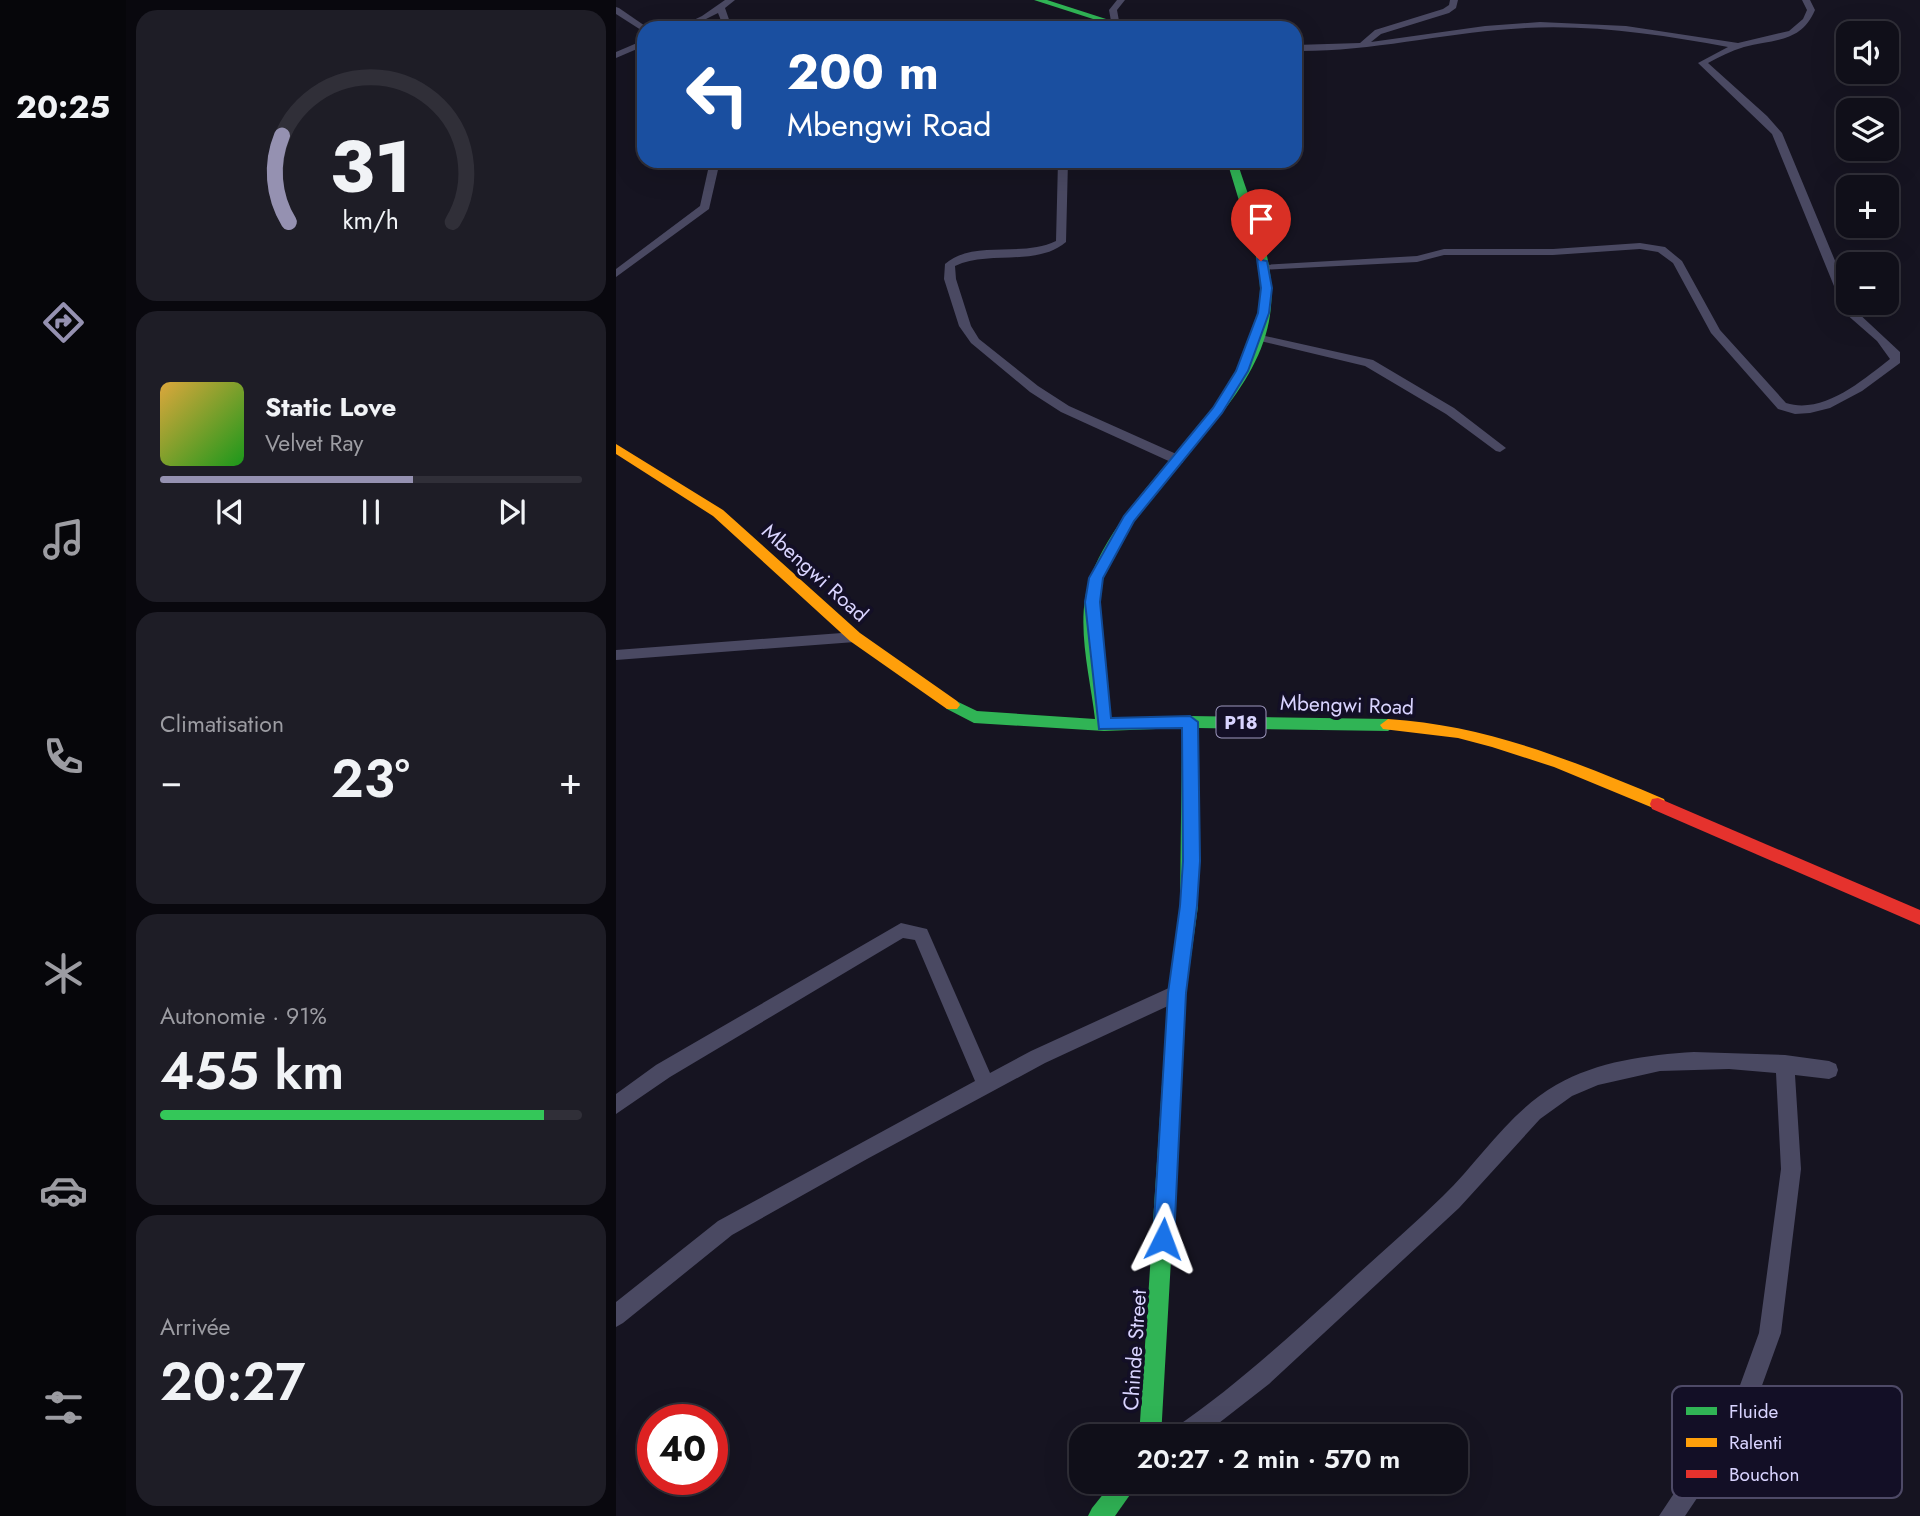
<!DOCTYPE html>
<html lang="fr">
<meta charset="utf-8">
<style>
:root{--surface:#100f19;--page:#1e1d26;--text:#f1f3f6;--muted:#9c9ca2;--line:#302f38;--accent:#9591b1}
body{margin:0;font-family:Jost,sans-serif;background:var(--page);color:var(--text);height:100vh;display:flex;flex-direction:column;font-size:26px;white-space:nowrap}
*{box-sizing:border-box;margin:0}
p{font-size:23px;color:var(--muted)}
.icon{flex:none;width:38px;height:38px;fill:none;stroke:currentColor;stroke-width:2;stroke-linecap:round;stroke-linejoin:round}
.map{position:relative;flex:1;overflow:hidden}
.side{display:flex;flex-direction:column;gap:10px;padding:10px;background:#09080e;width:490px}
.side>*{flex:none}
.top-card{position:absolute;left:21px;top:21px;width:665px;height:147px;border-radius:21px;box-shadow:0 7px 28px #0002,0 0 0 2px var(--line);background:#1a4fa0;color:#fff;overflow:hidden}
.tools{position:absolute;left:1220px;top:21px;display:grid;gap:14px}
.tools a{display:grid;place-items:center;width:63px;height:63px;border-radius:14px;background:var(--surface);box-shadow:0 7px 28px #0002,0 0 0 2px var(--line);font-size:35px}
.speed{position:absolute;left:21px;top:1404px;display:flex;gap:14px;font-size:35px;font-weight:700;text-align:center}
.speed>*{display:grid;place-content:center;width:91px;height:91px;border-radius:50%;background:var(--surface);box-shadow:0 7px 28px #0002,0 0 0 2px var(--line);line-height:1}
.speed .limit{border:10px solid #d22;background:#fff;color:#111}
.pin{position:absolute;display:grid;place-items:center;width:60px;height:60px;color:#fff;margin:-72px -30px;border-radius:50% 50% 50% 0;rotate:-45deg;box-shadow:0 0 7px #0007}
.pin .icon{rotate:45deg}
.me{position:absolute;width:77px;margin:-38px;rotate:3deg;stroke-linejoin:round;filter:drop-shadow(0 0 5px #0008)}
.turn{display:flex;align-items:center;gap:24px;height:147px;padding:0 35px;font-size:32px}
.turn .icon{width:91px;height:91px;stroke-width:2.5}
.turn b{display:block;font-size:49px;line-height:60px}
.big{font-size:52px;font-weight:600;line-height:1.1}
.side .tile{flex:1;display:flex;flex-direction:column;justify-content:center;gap:10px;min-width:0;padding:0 24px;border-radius:21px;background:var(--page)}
.side .dial{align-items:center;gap:0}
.dial svg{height:182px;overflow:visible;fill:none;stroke:var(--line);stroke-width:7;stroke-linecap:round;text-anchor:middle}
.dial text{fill:var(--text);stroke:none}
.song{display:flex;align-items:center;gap:21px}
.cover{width:84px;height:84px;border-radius:10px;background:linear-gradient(135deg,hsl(40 70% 55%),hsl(120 70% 35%))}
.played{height:7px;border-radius:4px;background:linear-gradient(90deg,var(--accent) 60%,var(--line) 60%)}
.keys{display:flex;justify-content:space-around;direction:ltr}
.heat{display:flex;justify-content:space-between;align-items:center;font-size:38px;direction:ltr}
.charge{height:10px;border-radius:5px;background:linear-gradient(90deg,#34c759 91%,var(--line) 0)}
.trip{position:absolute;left:453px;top:1424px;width:399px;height:70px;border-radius:21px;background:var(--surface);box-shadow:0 7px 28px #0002,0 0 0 2px var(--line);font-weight:600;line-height:70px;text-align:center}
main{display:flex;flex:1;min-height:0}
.menu{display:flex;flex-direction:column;width:126px;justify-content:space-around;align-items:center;background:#06060a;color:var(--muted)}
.menu .icon{width:49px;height:49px}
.menu .on{color:var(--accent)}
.menu b{font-size:32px;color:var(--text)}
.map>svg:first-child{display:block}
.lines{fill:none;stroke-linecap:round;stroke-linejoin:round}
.street{fill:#4a4962;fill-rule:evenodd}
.fast{fill:#30b455;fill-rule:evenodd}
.slow{fill:#ff9f0a;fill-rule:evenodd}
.jam{fill:#e5322d;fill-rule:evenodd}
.route{fill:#1a73e8;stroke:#114b97;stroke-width:2}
.labels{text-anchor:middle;stroke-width:7;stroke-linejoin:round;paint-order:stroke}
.shield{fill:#130f26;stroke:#9e99be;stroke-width:2}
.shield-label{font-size:19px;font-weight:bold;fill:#d9d4ff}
.street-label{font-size:21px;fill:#d9d4ff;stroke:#130f26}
.key{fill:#130f26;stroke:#4e4a67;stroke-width:2}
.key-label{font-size:19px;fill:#d9d4ff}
</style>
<main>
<nav class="menu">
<b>20:25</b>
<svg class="icon on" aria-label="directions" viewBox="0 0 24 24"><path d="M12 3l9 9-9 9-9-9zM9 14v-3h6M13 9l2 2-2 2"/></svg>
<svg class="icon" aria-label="music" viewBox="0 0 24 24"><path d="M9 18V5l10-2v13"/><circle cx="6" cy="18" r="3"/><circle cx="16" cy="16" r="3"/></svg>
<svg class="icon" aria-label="phone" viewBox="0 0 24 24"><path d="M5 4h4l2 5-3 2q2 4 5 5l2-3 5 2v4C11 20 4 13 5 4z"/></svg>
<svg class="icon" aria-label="climate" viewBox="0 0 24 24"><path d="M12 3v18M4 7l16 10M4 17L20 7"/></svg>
<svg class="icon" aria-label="car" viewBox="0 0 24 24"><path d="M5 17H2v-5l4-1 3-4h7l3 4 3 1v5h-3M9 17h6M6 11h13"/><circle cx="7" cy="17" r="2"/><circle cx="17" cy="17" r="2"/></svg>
<svg class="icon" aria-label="filters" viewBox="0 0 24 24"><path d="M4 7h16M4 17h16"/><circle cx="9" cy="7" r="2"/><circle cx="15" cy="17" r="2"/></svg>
</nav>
<section class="side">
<div class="tile dial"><svg viewBox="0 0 100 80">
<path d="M14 69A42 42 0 1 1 86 69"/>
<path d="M14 69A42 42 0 0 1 11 31" stroke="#9591b1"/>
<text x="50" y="56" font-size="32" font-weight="700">31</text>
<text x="50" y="72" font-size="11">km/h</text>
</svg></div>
<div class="tile">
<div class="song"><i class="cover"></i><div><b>Static Love</b><p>Velvet Ray</p></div></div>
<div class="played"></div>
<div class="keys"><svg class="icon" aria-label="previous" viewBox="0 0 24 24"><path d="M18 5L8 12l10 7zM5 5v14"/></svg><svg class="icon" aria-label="pause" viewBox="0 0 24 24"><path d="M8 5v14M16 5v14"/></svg><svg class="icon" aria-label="next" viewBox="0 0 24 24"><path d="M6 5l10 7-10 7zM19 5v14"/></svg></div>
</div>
<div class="tile"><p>Climatisation</p>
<div class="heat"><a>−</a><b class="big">23°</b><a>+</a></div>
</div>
<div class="tile"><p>Autonomie · 91%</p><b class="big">455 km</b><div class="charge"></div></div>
<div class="tile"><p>Arrivée</p><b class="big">20:27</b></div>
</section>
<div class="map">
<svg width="1304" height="1516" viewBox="0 0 1304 1516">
<rect width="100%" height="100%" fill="#161421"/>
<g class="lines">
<g class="street">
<path d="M109,0H119L109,8L116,28H108L102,13L72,28H61L86,16Z"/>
<path d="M501,0H509L501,10L503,21L499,24L495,21L493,10Z"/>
<path d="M834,0H842L840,8L833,13L765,34L755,42L869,26L924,22L1010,26L1122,43L1173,31L1187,19L1191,10L1186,0H1194L1199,10C1185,43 1158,39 1128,47C1115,51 1103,57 1092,63L1151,116L1166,133L1232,292V303H1236L1240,311L1284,352V363L1246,391L1214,408L1194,413L1179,414L1162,409L1095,333L1057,263L1042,252L1024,249L937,255H828L801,262L643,270L642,268L647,265L801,256L828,249H937L1024,243L1049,247L1066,261L1104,330L1170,403C1207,415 1247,380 1274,359L1261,341L1229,313L1156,134L1082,63L1112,47C1041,34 968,23 895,29C823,34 752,52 679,51V45L744,43L759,30L827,9L833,5Z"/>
<path d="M0,7L3,8L32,28L25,30L0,14Z"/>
<path d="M510,22L531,26L532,28L507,27V23Z"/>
<path d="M28,40V46L0,58V52Z"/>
<path d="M94,161H104L93,209L0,277V269L84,206Z"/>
<path d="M442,161H452L450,242C421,267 373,250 339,266L340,279L355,326L363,339L422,386L453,406L567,457V463H557L445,412L414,392L355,343L343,326L328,279L329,264C358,239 406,258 440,241Z"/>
<path d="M640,334L757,360L838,408L890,448L884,452L880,451L830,414L749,366L636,339L634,337Z"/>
<path d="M239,632L246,637L239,642L0,660V650Z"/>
<path d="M285,923L311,929L374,1073L415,1051L555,987L561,985L567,987L570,993L567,999L429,1063L251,1159L116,1235L7,1323L0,1327V1302L102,1221L359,1081L299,940L287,938L54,1077L0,1114V1094L40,1065Z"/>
<path d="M1078,1052L1169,1055L1213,1061L1220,1064L1222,1070L1220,1076L1213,1079L1179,1075L1185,1169L1165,1333L1140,1402L1114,1449L1069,1516H1043L1098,1433L1123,1388L1143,1333L1165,1169L1160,1073L1113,1069L1044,1071L982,1085L956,1096L924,1119L843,1208L653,1384L585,1437H554L557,1429C615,1390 665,1344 717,1297C753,1263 791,1231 827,1196C865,1159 893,1112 940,1085C982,1061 1031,1055 1078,1052Z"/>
</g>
<g class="fast">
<path d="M418,0H431L518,28H505Z"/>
<path d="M611,161H621C636,210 662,262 654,315C639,420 502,492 484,593C477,634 489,678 495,719L574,716L772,719L780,725L772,731L582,728V906L570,993L545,1437H523L552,993L564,906L566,728L488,731L358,723L331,709L328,705L336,699L361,711L479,719C474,674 458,620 475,576C516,467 667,389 641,260Z"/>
<path d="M497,1482H523L499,1516H472L476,1508Z"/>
</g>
<g class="slow">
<path d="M0,444L107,510L244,633L341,701L344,705L341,709H331L234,641L97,516L0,454Z"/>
<path d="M772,719C870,725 958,761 1048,799L1050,804L1048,809L1042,810L938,767L876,747L842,738L767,729L764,725Z"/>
</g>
<path class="jam" d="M1042,798L1304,910V925L1036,809L1034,804L1036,799Z"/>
</g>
<path class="route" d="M641,259L651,261L656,288L653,313L632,371L606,413L518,521L487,578L484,602L495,718L574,716L582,722L584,861L581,906L570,993L558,1239L555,1247L547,1250L540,1247L537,1239L552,993L564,906L567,861L566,728L483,729L469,602L473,578L508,516L597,408L620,371L642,313L645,288Z"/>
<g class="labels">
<rect class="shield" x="600.5" y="706.5" width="49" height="31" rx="5"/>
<g class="shield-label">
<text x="625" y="729">P18</text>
</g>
<g class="street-label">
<text transform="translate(199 573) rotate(42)" y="7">Mbengwi Road</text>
<text transform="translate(731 705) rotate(2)" y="7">Mbengwi Road</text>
<text transform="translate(519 1350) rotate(-86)" y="7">Chinde Street</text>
</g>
</g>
<rect x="1056" y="1386" width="230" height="112" rx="10" class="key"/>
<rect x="1070" y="1407" width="31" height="8" fill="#30b455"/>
<rect x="1070" y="1438" width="31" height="9" fill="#ff9f0a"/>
<rect x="1070" y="1470" width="31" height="8" fill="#e5322d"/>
<g class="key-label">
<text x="1113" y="1418">Fluide</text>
<text x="1113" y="1449">Ralenti</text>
<text x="1113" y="1481">Bouchon</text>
</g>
</svg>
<div class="tools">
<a><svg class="icon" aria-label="sound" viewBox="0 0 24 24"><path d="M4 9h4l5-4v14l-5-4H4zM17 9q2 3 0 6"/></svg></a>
<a><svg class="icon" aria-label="layers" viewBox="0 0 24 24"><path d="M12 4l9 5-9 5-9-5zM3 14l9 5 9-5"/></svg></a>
<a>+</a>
<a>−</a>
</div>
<div class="speed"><div class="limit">40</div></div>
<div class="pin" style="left:645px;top:261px;background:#d93025"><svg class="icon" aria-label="arrive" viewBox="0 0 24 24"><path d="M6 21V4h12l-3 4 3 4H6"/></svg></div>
<svg class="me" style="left:547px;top:1239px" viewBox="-20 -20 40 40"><path d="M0-17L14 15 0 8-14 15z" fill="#1a73e8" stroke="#fff" stroke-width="4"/></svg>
<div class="trip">20:27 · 2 min · 570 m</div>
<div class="top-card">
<div class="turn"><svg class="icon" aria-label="left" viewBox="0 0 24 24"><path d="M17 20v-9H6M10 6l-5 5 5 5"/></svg><div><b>200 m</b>Mbengwi Road</div></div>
</div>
</div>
</main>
